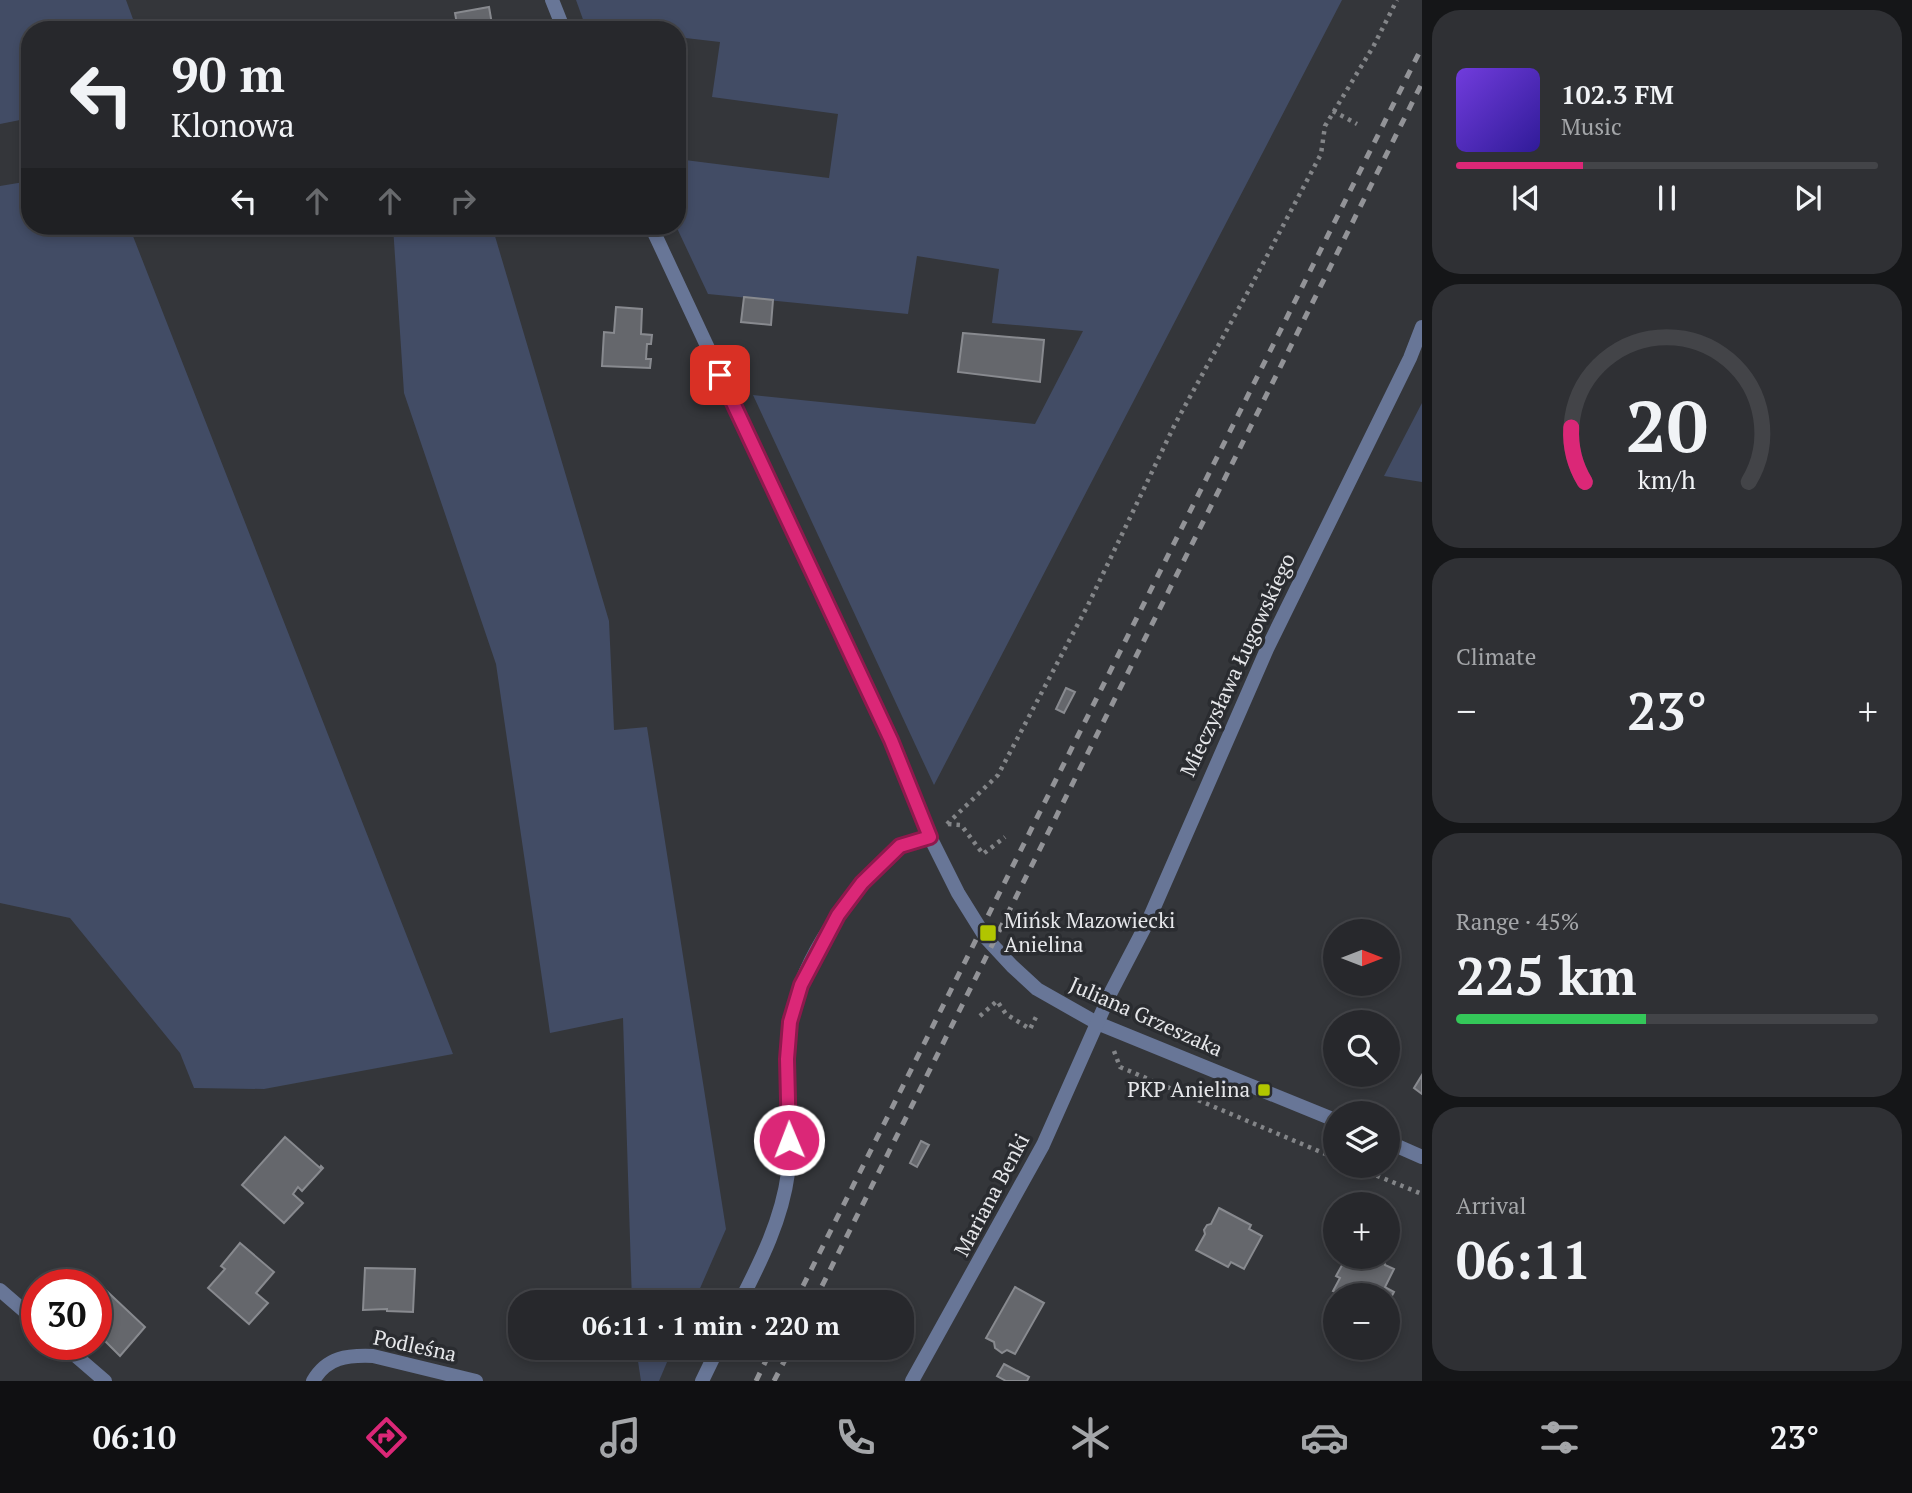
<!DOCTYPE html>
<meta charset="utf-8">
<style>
:root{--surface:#27282c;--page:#2f3034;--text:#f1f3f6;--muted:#a4a6a9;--line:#434448;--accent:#db2777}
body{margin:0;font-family:"PT Serif",serif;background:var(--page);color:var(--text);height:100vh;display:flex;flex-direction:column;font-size:26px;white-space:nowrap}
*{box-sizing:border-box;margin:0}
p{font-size:23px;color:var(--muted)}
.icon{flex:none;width:38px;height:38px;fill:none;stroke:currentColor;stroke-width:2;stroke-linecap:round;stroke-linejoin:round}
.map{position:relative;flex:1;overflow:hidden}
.drawer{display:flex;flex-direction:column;gap:10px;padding:10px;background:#151618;width:490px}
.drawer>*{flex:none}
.banner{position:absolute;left:21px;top:21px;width:665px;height:214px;border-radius:28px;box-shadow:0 4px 10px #0003,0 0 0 2px var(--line);background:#27282c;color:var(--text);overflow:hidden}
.needle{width:46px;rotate:90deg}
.tools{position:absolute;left:1323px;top:919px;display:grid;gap:14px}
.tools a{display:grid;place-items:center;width:77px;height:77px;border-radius:50%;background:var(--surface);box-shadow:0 4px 10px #0003,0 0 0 2px var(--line);font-size:35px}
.speed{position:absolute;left:21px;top:1269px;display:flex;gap:14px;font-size:35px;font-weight:700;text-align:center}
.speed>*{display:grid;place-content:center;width:91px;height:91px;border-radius:50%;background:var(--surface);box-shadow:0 4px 10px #0003,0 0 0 2px var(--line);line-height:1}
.speed .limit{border:10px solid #d22;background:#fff;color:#111}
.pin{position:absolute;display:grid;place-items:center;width:60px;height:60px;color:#fff;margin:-30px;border-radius:14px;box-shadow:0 4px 10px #0006}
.me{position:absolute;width:77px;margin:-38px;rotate:359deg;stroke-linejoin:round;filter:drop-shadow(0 0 5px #0008)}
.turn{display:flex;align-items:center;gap:24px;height:147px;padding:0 35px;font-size:32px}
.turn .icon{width:91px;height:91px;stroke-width:2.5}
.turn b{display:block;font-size:49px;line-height:60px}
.lanes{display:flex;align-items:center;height:66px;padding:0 35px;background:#0003;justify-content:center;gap:35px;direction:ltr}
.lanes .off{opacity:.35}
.big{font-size:52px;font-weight:700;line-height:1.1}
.drawer .tile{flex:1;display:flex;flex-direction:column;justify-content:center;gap:10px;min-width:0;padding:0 24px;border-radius:28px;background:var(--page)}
.drawer .dial{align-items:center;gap:0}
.dial svg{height:182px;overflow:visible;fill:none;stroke:var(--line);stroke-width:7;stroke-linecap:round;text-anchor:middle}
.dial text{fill:var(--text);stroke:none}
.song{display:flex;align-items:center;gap:21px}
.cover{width:84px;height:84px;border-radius:10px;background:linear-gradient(135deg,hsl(260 70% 55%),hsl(250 70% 35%))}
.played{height:7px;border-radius:4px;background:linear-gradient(90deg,var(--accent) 30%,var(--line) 30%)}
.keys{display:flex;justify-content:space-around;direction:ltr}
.heat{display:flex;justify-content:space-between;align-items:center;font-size:38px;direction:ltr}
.charge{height:10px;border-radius:5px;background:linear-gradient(90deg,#34c759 45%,var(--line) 0)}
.trip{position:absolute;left:508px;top:1290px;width:406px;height:70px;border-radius:28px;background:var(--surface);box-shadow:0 4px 10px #0003,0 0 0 2px var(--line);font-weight:700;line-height:70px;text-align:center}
.menu{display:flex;height:112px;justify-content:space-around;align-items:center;background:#101012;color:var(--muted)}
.menu .icon{width:49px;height:49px}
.menu .current{color:var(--accent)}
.menu b{font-size:32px;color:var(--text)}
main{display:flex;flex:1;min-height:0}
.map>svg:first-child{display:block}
.green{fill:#424c65}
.building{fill:#65676c;stroke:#888a8f;stroke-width:2}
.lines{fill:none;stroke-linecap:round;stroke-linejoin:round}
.path{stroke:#838588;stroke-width:4.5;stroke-dasharray:3.5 5;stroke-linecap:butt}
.minor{stroke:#687697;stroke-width:14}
.rail{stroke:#929397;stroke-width:5;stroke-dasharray:9 9;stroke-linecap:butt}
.route-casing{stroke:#8e194d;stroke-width:18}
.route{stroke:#db2777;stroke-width:12}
.poi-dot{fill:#b1c500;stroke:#2a2c30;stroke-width:2.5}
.labels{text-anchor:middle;stroke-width:7;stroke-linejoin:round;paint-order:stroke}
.street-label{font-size:21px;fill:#e6e7ea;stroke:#2a2c30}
.poi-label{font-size:21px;fill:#e6e7ea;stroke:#2a2c30;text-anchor:start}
</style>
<main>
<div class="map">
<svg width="1422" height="1381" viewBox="0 0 1422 1381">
<rect width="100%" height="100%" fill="#34363a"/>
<g class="green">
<path d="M0,0H126L137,30H30V118L0,124Z"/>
<path d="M576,0H1342L934,785L753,395L1035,424L1083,331L992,323L999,269L917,256L908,314L708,294L676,226L677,159L829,178L838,114L712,97L720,42L677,37V30H622L585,25Z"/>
<path d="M30,181V226H129L453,1054L264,1089L194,1088L180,1053L70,918L0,903V186Z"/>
<path d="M393,226H492L609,621L614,730L647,727L726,1229L694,1302H632L623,1018L550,1033L496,664L404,393Z"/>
<path d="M1422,403V482L1384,476Z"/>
<path d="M636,1348H673L659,1381H641Z"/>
</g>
<g class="building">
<path d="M489,7L493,30H458L455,13Z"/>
<path d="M744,297L773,300L771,325L741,322Z"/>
<path d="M616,307L642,309L641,334L652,335L651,344H647L646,359H651L650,368L602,366L604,332L614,333Z"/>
<path d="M963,333L1044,340L1040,382L958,372Z"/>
<path d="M1066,688L1075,692L1064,713L1056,709Z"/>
<path d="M1422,1075V1094L1414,1088Z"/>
<path d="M285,1137L320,1168L321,1166L323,1168L302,1191L298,1187L293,1194L303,1203L284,1223L242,1185Z"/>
<path d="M921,1141L929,1145L917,1167L910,1163Z"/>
<path d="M1219,1208L1251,1225L1249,1229L1262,1236L1244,1269L1231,1262L1228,1267L1196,1250L1205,1234L1204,1230L1207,1225L1211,1224Z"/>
<path d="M240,1243L274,1272L256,1293L268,1303L249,1324L208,1288L225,1269L221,1266Z"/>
<path d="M1351,1256H1379L1384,1259L1385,1265L1394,1269L1385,1287L1394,1292L1388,1303V1295H1341L1333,1291L1340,1278L1336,1276L1345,1260L1349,1261Z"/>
<path d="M365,1268L415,1269L413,1312L387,1311V1309L363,1310Z"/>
<path d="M96,1281L145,1327L120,1356L96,1332V1284H93Z"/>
<path d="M1015,1287L1044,1303L1015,1354L1007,1350L1002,1353L995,1348L994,1342L986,1338Z"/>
<path d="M1004,1364L1029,1377L1027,1381H1006L997,1376Z"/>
</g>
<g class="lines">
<g class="path">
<path d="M1333,111L1357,124"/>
<path d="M947,824L998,775L1088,605L1175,424L1250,288L1321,154L1325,126L1373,47L1397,0"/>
<path d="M948,824L961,825L983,854L1005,837"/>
<path d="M980,1016L997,1001L1006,1014L1030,1029L1037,1015"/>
<path d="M1114,1051L1120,1067L1335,1158"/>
<path d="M1353,1166L1422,1194"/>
</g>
<g class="minor">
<path d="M552,0L564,30"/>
<path d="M651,226L891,740L930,837L958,893L986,938L1012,966L1037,989L1097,1023L1335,1120"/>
<path d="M1388,1142L1422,1157"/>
<path d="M0,1290L37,1322"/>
<path d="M740,1302C761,1261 782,1219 788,1173C793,1123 782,1073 790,1024C798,968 839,908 876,868C884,860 891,851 900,846C909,841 920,839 930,837"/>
<path d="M62,1344L105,1381"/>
<path d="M313,1381C327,1357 347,1355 373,1356L476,1381"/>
<path d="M702,1381L718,1348"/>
<path d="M912,1381L1043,1145L1111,992L1149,919L1267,649L1410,358L1422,327"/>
</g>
<g class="rail">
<path d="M795,1302L1422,47"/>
<path d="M814,1302L1422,83"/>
<path d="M756,1381L772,1348"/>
<path d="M774,1381L791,1348"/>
</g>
</g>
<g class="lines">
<defs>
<path id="route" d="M720,375L891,740L930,837L900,846L862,883L838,915L801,985L790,1022L787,1059L789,1140"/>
</defs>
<use href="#route" class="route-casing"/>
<use href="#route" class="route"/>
</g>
<g class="poi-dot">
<rect x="979" y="924" width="18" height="18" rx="3.5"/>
<rect x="1257" y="1083" width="14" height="14" rx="3.5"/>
</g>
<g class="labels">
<g class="street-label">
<text transform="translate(1238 665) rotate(-65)" y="7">Mieczysława Ługowskiego</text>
<text transform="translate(1146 1017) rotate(24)" y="7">Juliana Grzeszaka</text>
<text transform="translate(992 1195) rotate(-62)" y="7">Mariana Benki</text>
<text transform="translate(415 1346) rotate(12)" y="7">Podleśna</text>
</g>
<g class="poi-label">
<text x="1004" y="928">Mińsk Mazowiecki<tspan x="1004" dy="24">Anielina</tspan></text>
<text x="1250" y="1097" text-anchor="end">PKP Anielina</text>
</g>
</g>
</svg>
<div class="tools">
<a><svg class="needle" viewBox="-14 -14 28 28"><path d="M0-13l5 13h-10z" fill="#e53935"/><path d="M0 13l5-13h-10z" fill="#a4a6a9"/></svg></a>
<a><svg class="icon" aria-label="search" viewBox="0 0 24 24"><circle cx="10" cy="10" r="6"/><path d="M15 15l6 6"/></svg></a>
<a><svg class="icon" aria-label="layers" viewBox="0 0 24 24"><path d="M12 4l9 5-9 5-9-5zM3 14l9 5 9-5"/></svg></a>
<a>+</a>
<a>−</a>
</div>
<div class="speed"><div class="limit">30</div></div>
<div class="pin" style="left:720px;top:375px;background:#d93025"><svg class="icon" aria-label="arrive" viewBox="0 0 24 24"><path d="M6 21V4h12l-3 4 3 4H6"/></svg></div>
<svg class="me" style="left:789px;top:1140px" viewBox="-20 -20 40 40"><circle r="17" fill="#db2777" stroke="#fff" stroke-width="3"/><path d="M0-11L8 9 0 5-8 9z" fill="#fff"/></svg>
<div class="trip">06:11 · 1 min · 220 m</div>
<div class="banner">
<div class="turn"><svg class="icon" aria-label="left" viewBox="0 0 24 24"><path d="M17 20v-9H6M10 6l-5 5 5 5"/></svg><div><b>90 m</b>Klonowa</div></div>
<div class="lanes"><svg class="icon" aria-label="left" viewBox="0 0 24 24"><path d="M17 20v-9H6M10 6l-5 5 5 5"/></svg><svg class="icon off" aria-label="ahead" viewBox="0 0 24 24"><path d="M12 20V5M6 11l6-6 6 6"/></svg><svg class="icon off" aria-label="ahead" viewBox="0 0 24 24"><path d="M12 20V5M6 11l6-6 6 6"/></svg><svg class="icon off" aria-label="right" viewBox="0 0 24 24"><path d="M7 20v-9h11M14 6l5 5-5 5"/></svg></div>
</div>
</div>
<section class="drawer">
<div class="tile">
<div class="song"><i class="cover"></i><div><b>102.3 FM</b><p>Music</p></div></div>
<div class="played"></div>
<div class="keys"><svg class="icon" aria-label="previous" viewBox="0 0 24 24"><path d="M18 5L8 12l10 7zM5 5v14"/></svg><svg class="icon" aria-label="pause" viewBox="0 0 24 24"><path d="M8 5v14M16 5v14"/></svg><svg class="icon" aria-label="next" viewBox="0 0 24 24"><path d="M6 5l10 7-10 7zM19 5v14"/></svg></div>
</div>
<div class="tile dial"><svg viewBox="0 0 100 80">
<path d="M14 69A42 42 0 1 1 86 69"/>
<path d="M14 69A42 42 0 0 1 8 45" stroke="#db2777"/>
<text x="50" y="56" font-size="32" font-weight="700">20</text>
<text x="50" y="72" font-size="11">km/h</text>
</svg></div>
<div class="tile"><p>Climate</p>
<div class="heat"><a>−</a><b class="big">23°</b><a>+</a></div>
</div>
<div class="tile"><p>Range · 45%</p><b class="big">225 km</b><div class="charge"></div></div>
<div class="tile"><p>Arrival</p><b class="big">06:11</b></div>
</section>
</main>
<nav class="menu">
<b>06:10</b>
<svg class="icon current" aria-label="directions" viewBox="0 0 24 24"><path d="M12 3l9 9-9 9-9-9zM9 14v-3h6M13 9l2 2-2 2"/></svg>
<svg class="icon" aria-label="music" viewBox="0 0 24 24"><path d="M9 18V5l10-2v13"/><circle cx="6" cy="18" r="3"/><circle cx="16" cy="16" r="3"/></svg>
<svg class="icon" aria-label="phone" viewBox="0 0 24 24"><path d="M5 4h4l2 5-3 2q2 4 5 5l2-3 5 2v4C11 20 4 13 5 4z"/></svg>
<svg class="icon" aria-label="climate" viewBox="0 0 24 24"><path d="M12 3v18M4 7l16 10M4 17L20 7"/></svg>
<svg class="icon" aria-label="car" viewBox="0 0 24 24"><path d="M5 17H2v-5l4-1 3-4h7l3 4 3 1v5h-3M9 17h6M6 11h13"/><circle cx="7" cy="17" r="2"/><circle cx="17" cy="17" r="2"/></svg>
<svg class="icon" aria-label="filters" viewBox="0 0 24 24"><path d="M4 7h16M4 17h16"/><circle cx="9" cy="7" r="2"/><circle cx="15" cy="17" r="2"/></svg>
<b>23°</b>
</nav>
